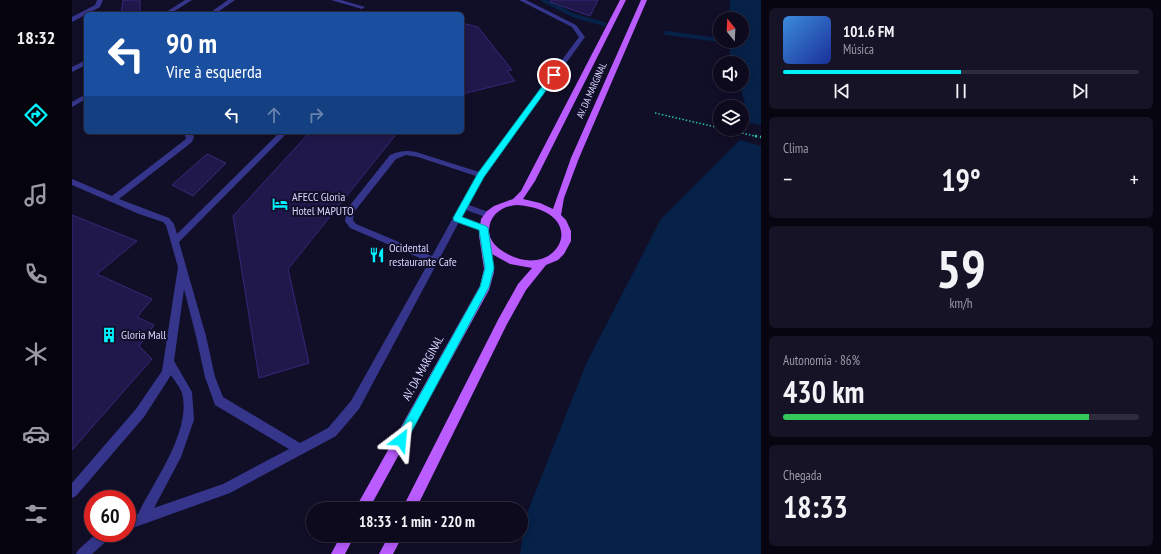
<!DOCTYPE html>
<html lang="pt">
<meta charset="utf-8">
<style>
:root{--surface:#0d0a1e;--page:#161327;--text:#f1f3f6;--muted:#9a9aa4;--line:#2d2b3c;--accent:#01f2ff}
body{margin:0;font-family:"PT Sans Narrow",sans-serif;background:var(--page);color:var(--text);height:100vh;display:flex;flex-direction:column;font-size:15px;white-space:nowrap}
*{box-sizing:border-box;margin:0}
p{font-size:13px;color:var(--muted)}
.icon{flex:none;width:22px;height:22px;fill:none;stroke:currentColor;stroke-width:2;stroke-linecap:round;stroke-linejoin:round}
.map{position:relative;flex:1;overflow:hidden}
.details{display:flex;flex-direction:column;gap:8px;padding:8px;background:#070610;width:400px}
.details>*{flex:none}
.top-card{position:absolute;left:12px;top:12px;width:380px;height:122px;border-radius:6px;box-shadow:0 2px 10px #0003,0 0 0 1px var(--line);background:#1a4fa0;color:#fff;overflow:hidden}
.needle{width:26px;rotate:342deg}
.buttons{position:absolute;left:641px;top:12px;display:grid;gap:8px}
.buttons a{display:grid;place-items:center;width:36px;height:36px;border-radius:50%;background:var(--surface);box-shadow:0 2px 10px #0003,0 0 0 1px var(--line);font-size:20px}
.speed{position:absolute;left:12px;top:490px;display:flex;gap:8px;font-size:20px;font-weight:700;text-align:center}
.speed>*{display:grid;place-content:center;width:52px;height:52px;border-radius:50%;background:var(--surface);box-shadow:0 2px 10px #0003,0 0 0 1px var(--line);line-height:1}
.speed .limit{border:6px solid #d22;background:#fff;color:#111}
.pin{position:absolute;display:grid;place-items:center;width:34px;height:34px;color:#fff;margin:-17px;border:2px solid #fff;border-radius:50%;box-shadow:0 1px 4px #0007}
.me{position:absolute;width:44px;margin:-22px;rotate:29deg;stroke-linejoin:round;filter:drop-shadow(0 0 3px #0008)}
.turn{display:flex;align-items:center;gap:14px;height:84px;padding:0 16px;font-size:18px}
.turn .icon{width:52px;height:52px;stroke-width:2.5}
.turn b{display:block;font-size:28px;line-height:34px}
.lanes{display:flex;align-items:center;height:38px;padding:0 16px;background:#0003;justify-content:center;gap:20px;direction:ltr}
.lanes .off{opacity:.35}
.big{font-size:30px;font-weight:700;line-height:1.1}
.details .widget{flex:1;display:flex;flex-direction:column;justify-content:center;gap:6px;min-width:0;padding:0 14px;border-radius:6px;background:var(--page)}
.details .dial{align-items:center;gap:0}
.dial b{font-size:52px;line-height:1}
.song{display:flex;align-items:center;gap:12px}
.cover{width:48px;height:48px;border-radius:6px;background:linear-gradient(135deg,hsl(210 70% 55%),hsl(230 70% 35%))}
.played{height:4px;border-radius:2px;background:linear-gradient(90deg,var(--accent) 50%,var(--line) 50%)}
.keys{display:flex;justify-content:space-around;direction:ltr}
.heat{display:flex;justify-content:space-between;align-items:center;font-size:22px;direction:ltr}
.charge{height:6px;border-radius:3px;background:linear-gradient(90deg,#34c759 86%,var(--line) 0)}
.trip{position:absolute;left:234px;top:502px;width:222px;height:40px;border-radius:20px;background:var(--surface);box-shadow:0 2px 10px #0003,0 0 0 1px var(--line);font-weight:700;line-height:40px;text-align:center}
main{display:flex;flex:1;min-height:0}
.tab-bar{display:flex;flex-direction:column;width:72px;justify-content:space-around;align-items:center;background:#05040c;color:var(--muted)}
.tab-bar .icon{width:28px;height:28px}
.tab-bar .on{color:var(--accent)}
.tab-bar b{font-size:18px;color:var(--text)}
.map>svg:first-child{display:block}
.water{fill:#062249}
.pier{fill:#110e28}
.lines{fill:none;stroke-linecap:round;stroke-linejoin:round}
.stream{stroke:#062249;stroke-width:4}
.building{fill:#20184b;stroke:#352978}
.path-far1{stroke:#26c2b1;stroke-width:1.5;stroke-dasharray:1.5 2;stroke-linecap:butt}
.path{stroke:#26c2b1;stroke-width:2.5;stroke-dasharray:2 3;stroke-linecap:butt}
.service{fill:#35368b;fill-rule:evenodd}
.minor{fill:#35368b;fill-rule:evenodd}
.primary{fill:#ba5cff;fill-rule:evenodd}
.route{fill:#01f2ff;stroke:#019da6}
.labels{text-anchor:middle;stroke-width:4;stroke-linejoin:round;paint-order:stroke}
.far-street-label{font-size:10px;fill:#d8d5ff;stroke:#110e28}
.poi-label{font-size:12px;fill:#d8d5ff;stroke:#110e28;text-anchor:start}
.street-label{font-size:12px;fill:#d8d5ff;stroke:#110e28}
</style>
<main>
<nav class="tab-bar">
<b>18:32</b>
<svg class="icon on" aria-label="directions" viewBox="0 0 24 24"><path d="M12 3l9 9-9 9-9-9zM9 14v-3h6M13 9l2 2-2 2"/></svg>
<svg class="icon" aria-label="music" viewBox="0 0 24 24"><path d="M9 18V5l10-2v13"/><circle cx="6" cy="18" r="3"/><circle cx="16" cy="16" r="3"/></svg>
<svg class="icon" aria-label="phone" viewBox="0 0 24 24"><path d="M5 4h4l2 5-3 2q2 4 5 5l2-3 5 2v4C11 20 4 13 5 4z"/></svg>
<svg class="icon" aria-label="climate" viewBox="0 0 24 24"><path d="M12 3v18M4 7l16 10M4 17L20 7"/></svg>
<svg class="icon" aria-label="car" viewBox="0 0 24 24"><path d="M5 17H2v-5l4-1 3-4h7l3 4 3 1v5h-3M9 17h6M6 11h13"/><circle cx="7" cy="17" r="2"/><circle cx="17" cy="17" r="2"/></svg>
<svg class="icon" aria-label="filters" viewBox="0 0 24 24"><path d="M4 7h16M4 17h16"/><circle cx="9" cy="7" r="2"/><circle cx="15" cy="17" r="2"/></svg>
</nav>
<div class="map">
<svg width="689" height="554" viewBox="0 0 689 554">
<rect width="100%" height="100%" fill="#110e28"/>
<path class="water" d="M658,0H689V554H448L454,516L514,364L589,219L668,140L678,123L668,85H670V63H661L655,41H670V19H657Z"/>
<path class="pier" d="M678,123L689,125V146L668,140Z"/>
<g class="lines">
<g class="stream">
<path d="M471,0L503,16L532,24"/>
<path d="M594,33L648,40"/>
</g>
</g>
<g class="building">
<path d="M51,0H68V14H49Z"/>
<path d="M479,0H526L518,16L478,2Z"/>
<path d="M390,23L406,27L440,70L435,71L443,81L390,94Z"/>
<path d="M238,132H326L216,269L237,363L187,378L161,216Z"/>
<path d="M135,154L154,163L121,196L100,185Z"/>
<path d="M0,215L65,241L25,274L80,299L65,317L82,325L67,346L80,359L0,450Z"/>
</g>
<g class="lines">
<g class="path-far1">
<path d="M583,113L648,128"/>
<path d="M653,129L687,137"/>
</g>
<path class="path" d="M683,136L689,137"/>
<g class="service">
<path d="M156,0H163L143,14H136Z"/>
<path d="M259,0H269L293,7L290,9Z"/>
<path d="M447,0H454L504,25L513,37L412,176L397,205L419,213L420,215L419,217L416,218L394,210L390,217L414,226L415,228L414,230L411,231L387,222L287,409L264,436L158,493L55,530V518L66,514C82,481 120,431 110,393C108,387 102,380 99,375L72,417L4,496L0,498V483L64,409L90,371L106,267L94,225L91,222L67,214L0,185V179L40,196L114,139L112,132H120L122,137L120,142L47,199L97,218L102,224L105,234L208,132H216L107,242L134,336L143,377L151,397L228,443L256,428L279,401L357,262L278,228L273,221L275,209L318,155C327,151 335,150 344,152L407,172L507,37L500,27ZM334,155L346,157L404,176L360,256L284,224L281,220L282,212L324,159ZM112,289L124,336L133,377L143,405L217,449L151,484L82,508L109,457L122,420L120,392L102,361Z"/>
<path d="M14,94V99L0,107V102Z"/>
<path d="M25,533H41L39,537L20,554H4L6,550Z"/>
</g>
<g class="minor">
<path d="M25,0H31L28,7L0,22V17L23,5Z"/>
<path d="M113,0H120L98,14H91Z"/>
<path d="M14,60V65L0,72V67Z"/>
</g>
<g class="primary">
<path d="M548,0H554L463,181L451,199L468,203L481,209L499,158L569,0H575L507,158L492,198L489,215L494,220L499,231V241L492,254L486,260L474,265L454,290L435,324L344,509H330L427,318L446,284L460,268L438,264L420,254L422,272L417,290L297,509H283L408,286L412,269L407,235L409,219L415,211L422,206L441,199L449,191ZM445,205C523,211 485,285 432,252C425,248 417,240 417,231C417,215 430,206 445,205Z"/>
<path d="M269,535H283L273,554H259Z"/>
<path d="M317,535H331L321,554H307Z"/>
</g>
</g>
<path class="route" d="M480,73L485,75L412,177L390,217L414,226L416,228L422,268L417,287L333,444L329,445L325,444L323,440L325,436L408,287L413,268L407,230L382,221L381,218L406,173Z"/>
<defs>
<symbol id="hotel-bare" viewBox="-9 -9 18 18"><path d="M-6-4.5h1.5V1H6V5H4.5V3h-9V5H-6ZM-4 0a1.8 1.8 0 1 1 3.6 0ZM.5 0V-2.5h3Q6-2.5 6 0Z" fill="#01f2ff" stroke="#110e28" stroke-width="2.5" paint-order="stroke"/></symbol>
<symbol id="restaurant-bare" viewBox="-9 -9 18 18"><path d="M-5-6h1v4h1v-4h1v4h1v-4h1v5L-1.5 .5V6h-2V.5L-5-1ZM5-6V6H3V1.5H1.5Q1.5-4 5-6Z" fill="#01f2ff" stroke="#110e28" stroke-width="2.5" paint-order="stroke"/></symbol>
<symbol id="building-bare" viewBox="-9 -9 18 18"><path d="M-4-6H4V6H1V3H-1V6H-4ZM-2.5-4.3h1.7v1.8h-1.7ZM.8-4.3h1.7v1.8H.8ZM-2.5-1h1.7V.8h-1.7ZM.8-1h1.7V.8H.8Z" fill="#01f2ff" stroke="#110e28" stroke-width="2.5" paint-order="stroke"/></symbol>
</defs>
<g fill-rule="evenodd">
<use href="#hotel-bare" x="197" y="193" width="22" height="22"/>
<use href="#restaurant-bare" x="294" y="244" width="22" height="22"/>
<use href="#building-bare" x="26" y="324" width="22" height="22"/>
</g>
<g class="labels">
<g class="far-street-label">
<text transform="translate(519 90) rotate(-66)" y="4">AV. DA MARGINAL</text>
</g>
<g class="poi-label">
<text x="220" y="201">AFECC Gloria<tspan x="220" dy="14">Hotel MAPUTO</tspan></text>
<text x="317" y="252">Ocidental<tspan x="317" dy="14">restaurante Cafe</tspan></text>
<text x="49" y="339">Gloria Mall</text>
</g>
<g class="street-label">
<text transform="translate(351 368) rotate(-61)" y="4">AV. DA MARGINAL</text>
</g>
</g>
</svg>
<div class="buttons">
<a><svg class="needle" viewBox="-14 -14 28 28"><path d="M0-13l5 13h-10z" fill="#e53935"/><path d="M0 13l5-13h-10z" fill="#9a9aa4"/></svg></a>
<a><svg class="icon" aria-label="sound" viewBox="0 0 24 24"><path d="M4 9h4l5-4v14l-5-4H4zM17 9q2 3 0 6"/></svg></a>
<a><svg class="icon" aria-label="layers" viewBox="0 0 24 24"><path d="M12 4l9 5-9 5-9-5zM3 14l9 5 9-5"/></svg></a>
</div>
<div class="speed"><div class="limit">60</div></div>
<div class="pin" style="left:482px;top:75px;background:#d93025"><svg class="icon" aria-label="arrive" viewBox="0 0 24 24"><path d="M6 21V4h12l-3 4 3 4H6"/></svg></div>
<svg class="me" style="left:329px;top:440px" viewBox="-20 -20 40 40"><path d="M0-17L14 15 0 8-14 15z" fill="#01f2ff" stroke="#fff" stroke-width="4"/></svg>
<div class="trip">18:33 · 1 min · 220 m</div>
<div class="top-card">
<div class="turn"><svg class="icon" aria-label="left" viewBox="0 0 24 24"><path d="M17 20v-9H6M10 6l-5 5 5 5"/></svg><div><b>90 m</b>Vire à esquerda</div></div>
<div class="lanes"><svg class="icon" aria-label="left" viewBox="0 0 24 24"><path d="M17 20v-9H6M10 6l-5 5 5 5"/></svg><svg class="icon off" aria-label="ahead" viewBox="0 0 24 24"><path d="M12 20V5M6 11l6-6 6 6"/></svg><svg class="icon off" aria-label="right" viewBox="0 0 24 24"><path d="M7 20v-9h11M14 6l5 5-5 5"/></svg></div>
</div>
</div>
<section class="details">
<div class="widget">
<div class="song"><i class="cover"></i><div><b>101.6 FM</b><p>Música</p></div></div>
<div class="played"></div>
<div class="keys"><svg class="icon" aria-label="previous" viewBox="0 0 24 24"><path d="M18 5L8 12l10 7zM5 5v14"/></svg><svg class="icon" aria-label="pause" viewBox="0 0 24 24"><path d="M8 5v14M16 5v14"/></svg><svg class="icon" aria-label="next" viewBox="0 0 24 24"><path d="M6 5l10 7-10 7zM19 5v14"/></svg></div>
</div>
<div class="widget"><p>Clima</p>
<div class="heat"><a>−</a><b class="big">19°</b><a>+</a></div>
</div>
<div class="widget dial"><b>59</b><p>km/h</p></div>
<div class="widget"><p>Autonomia · 86%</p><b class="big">430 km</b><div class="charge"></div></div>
<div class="widget"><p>Chegada</p><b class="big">18:33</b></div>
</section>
</main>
